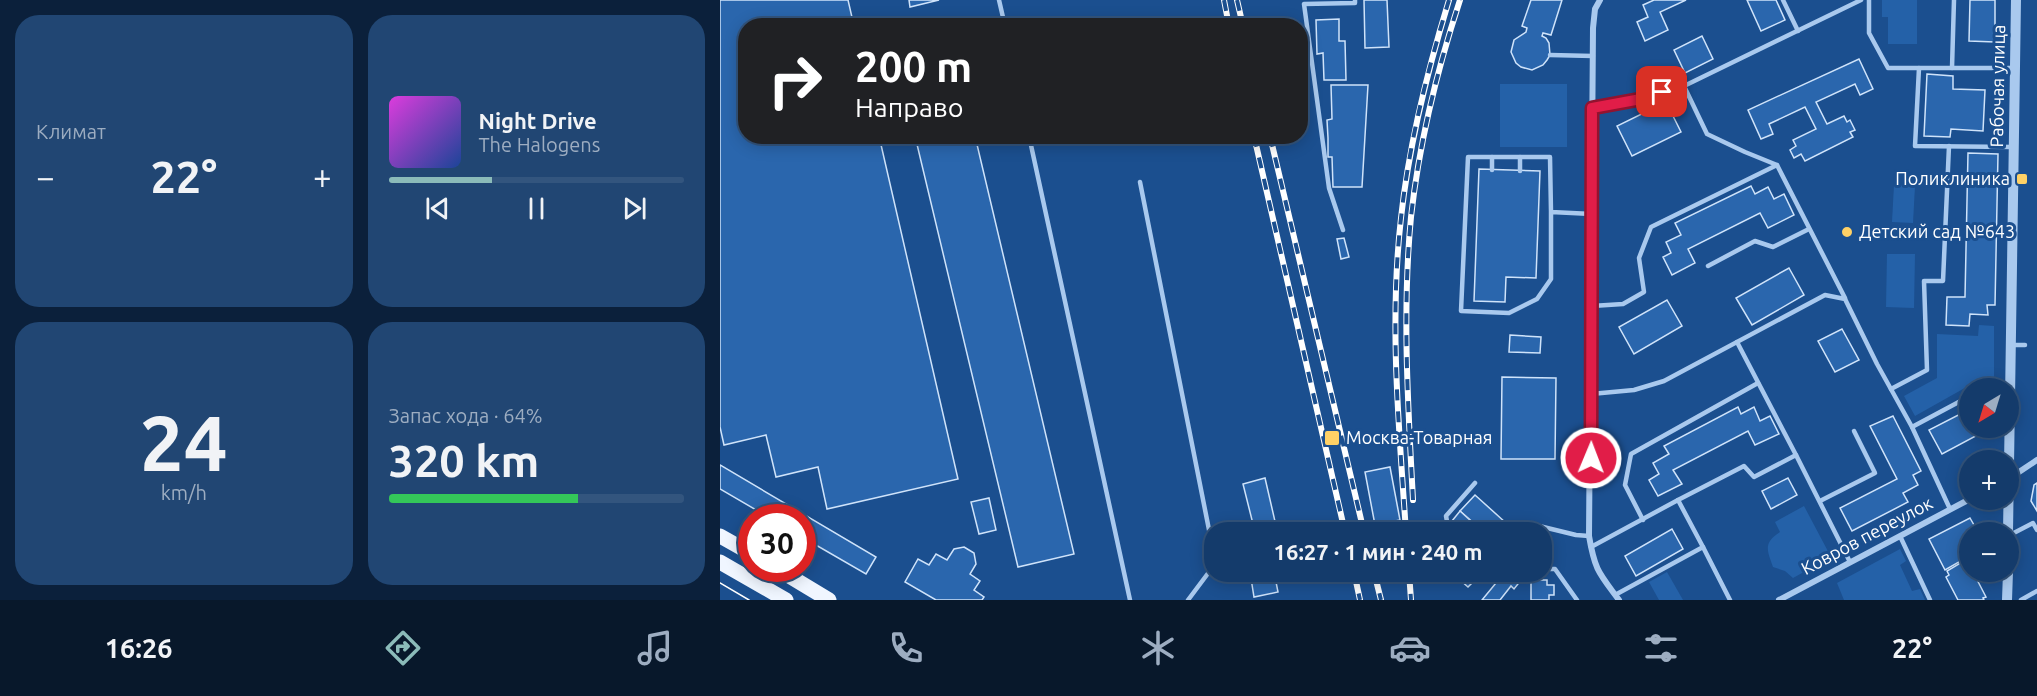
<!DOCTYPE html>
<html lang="ru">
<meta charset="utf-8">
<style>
:root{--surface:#143b6b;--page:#214673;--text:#f1f3f6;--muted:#9dadc1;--line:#33557e;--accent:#8bbbb9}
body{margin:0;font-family:Ubuntu,sans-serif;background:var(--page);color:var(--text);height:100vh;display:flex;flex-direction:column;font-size:22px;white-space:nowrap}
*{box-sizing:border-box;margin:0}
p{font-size:20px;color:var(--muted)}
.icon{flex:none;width:33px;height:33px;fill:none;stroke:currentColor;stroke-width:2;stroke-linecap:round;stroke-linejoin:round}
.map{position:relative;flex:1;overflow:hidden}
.drawer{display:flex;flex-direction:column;gap:15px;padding:15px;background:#0b203b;width:720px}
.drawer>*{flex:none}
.hud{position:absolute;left:18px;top:18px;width:570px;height:126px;border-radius:24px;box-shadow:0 3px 15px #0003,0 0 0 2px var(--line);background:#202124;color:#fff;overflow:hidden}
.needle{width:39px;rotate:218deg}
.buttons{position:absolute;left:1239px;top:378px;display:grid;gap:12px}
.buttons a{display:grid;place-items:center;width:60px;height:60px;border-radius:50%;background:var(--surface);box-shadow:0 3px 15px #0003,0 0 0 2px var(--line);font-size:30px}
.speed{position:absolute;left:18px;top:504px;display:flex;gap:12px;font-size:30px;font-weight:700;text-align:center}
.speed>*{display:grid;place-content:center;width:78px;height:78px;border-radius:50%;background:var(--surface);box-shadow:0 3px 15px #0003,0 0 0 2px var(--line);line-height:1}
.speed .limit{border:9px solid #d22;background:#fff;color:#111}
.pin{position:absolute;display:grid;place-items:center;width:51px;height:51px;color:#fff;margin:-26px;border-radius:12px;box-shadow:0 3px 9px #0006}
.me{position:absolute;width:66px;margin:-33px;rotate:1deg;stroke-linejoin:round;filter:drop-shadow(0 0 4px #0008)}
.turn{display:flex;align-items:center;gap:21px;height:126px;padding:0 18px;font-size:27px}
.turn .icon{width:78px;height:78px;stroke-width:2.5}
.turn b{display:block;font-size:42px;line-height:51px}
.big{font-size:45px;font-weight:700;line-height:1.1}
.drawer .tile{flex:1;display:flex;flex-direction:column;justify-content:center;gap:9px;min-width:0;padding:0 21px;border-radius:24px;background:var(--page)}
.drawer .dial{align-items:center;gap:0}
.dial b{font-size:78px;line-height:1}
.song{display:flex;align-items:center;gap:18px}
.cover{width:72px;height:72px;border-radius:9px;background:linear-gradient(135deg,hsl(300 70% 55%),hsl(220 70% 35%))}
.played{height:6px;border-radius:3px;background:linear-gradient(90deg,var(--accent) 35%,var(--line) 35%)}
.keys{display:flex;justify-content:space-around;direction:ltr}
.heat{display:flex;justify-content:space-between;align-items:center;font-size:33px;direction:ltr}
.charge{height:9px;border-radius:4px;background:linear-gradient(90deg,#34c759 64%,var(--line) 0)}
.drawer .tiles{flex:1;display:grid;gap:15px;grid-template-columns:repeat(2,1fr)}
.trip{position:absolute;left:484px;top:522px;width:348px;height:60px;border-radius:24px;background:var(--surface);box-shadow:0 3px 15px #0003,0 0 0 2px var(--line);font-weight:700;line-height:60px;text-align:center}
.tabs{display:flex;height:96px;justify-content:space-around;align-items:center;background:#08182b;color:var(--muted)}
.tabs .icon{width:42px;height:42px}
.tabs .on{color:var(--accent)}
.tabs b{font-size:27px;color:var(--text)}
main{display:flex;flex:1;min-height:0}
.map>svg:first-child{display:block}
.green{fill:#2461a8}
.building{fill:#2a66ad;stroke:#cfe3fa;stroke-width:1.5}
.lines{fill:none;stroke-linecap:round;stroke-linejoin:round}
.service{stroke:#a9c9ee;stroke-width:4.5}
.minor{stroke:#a9c9ee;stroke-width:6}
.tertiary{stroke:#a9c9ee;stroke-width:10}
.primary{stroke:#f0f6ff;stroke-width:15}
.tram{stroke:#fff;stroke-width:1.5}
.rail-casing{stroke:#fff;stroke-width:6}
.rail{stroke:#1b4f8f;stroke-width:4;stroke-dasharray:11;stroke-linecap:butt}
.route-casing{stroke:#92132f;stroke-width:15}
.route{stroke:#e11d48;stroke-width:10}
.poi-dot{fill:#ffd166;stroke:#1b4f8f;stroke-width:2}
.labels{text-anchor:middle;stroke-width:6;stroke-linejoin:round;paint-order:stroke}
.street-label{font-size:18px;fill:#fff;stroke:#1b4f8f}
.poi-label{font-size:18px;fill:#fff;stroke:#1b4f8f;text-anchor:start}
</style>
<main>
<section class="drawer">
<div class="tiles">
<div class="tile"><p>Климат</p>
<div class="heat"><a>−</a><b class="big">22°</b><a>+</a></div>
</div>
<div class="tile">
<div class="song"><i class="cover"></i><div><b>Night Drive</b><p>The Halogens</p></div></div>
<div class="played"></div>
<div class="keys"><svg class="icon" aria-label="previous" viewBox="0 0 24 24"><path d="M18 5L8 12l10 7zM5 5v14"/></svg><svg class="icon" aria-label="pause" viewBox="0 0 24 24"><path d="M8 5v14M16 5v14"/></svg><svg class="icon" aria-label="next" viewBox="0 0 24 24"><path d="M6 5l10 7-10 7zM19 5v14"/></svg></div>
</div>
<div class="tile dial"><b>24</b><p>km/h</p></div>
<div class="tile"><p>Запас хода · 64%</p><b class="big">320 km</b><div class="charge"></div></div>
</div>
</section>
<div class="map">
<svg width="1317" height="600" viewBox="0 0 1317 600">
<rect width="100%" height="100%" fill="#1b4f8f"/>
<g class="green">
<path d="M1162,0H1197V44H1168V17H1162Z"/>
<rect x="780" y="84" width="67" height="63"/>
<path d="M1174,185L1195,186L1193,223L1172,222Z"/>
<path d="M1167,254H1195L1194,308L1166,307Z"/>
<path d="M1259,325L1274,326V380H1259L1195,416L1184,396L1217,378V334L1258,336Z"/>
<path d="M1084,506L1111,557L1073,578L1065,571L1053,567C1047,550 1043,543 1060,532L1055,522Z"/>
<path d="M1180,549L1186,561L1180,565L1192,591L1200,589L1205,600H1124L1117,583Z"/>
<path d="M947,572L963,600H939L929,582Z"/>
</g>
<g class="building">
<path d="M0,0H128L134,26H26V136H159L238,479L107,509L98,467L56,477L46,435L4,445L0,427Z"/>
<path d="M189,0H219L190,7Z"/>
<path d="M644,0H667L669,47L645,48Z"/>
<path d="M811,0H842L831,35L823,33L822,36L826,38L829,43L830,55L827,60L823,65L812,70L801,67L796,63L791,52L794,40L806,32L807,28L802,26Z"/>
<path d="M934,0H966L940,12L948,30L925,41L917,22L928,17L923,5Z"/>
<path d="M1027,0H1056L1065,20L1041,31Z"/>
<path d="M1250,0H1275V42L1249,41Z"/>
<path d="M619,19V41H625L626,80H604L603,53L597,54L596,20Z"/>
<path d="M982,36L993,59L965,73L954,50Z"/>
<path d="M1139,59L1153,89L1140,95L1135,84L1096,102L1107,124L1124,116L1127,122L1130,120L1135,130L1130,132L1133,137L1085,161L1081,154L1074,158L1070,150L1076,146L1073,140L1096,129L1085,107L1049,124L1053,134L1041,139L1028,110Z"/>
<path d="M1207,74L1233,76V89L1265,90L1263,131L1231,129L1230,137L1204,136Z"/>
<path d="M611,85H648L642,187H613L612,157H608V138L607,120L612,119Z"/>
<path d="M946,102L961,132L912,156L897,126Z"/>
<path d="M195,136H255L354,554L298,567Z"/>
<path d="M1248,153L1278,154L1275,305H1267L1268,315L1250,314L1249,326L1226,325L1227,297H1245Z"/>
<path d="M759,169L820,171L816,278L786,277L785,302L754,301Z"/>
<path d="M1031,186L1035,194L1048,187L1054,199L1064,194L1074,215L1048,228L1040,213L968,249L975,263L952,275L943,257L951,253L946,242L961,235L955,223Z"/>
<path d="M624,238L629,257L621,259L617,239Z"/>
<path d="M1069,268L1084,295L1032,325L1016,298Z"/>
<path d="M947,300L962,326L914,354L899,327Z"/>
<path d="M1122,329L1139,360L1115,372L1098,341Z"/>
<path d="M790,335L821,337L820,353L789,352Z"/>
<path d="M782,377L836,378L835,459H781Z"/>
<path d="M1018,407L1021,414L1034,407L1040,421L1050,416L1059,434L1035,445L1028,431L953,470L962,484L938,496L929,480L939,474L933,463L949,454L944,446Z"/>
<path d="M1250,409V428H1266L1267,430L1222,454L1209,430Z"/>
<path d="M1173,416L1201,471L1193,475L1198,485L1183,493L1188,502L1132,531L1120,508L1177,479L1150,426Z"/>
<path d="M0,465L156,557L146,574L82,537V518H50L0,489Z"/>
<path d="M670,467L680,520L655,525L645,472Z"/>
<path d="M545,478L557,530L535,532L523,484Z"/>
<path d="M1068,478L1077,495L1051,509L1042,491Z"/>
<path d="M1317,483V511L1311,501L1314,485Z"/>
<path d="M755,495L786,523L777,532H764L740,511Z"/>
<path d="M269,498L276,530L259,534L251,502Z"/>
<path d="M740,511L752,522L743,531L732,521Z"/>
<path d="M1250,518L1258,532H1250V548L1243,551L1246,558L1225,570L1209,539Z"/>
<path d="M952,529L963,549L916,576L905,556Z"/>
<path d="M244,547L254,553L256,564L250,574L260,581L254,590L264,597L262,600H216L185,582L198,559L209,565L216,554L227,560L234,549Z"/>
<path d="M1242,562L1245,567L1249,565L1250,572H1253L1266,597L1263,598L1264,600H1238L1226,577L1229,575L1227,571Z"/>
<path d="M530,572H554L558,592L534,597Z"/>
<path d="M746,572L755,580L748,587L739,579Z"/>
<path d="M785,572H801L798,576L802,579L794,589L791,586L780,600H762Z"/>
<path d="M811,580H827V585H834V595H829V600H811Z"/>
</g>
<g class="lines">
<g class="service">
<path d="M279,0L285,26"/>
<path d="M1063,0L1078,31"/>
<path d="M1149,0V33L1168,68H1294"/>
<path d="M830,55L873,56"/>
<path d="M1199,68L1195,146L1292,147"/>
<path d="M1232,68L1234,0"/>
<path d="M964,86L987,134L1025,152L1057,165L1125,298"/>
<path d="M872,108L921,99L964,86L1141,0"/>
<path d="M309,136L410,600"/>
<path d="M772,157V170"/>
<path d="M800,157V171"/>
<path d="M420,182L495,560"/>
<path d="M831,212L830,157H748L741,311L789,313L817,299L831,279V212L872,214"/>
<path d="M623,230L609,188L584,4L635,3V0"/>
<path d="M988,266L1035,241L1053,247L1089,229"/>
<path d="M872,306L903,304L924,292L919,258L931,227L1057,165"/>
<path d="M1017,342L1076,455"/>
<path d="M1291,345H1305"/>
<path d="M1264,388H1290"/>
<path d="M1171,389L1207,370L1204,281H1223L1229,146"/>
<path d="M871,394L914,390L944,381L1105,295L1125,299L1157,364L1192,427L1230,509"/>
<path d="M1192,427L1250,396"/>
<path d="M958,500L1024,466L1034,477L1076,455L1130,562"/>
<path d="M1100,501L1155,473L1134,431"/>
<path d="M923,520L905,485L911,454L1038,383"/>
<path d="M729,532L726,516L755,483"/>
<path d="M800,532L811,524L856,535L869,536"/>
<path d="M1180,536L1210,600"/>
<path d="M1288,536L1313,523L1317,530"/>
<path d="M871,547L958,500L983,547L895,595"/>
<path d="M983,547L1010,600"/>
<path d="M822,569H835L857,600"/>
<path d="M468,600L495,564"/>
<path d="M1301,600L1317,591"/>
</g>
<g class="minor">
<path d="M880,0L875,9L873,28L869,536C875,571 879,573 899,600"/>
<path d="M1290,478L1317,460"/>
<path d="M1059,600L1250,499"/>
</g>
<g class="tertiary">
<path d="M1288,532L1296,0"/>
<path d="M1287,600L1288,572"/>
</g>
<g class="primary">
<path d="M0,536L32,554"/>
<path d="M0,562L66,600"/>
<path d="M56,568L109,600"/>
</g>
<path class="tram" d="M0,583L29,600"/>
<defs>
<g id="rail">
<path d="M504,0L509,26"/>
<path d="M517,0L523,26"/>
<path d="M534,136L625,532"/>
<path d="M550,136L644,532"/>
<path d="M693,500C688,406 682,311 691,217C699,144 717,70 740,0"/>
<path d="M686,532C679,428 669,323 681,218C689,143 707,72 729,0"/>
<path d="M634,572L640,600"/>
<path d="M654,572L661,600"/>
<path d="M689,572L691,600"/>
</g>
</defs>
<use href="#rail" class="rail-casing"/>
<use href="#rail" class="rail"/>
</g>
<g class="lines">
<defs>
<path id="route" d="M871,458L872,108L921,99L942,92"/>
</defs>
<use href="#route" class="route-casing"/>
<use href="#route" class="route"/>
</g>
<g class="poi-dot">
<rect x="1296" y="173" width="12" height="12" rx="3"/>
<circle cx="1127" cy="232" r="6"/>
<rect x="604" y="430" width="16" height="16" rx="3"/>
</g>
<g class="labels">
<g class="street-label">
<text transform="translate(1278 86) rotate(-89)" y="6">Рабочая улица</text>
<text transform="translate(1147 536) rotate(-28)" y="6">Ковров переулок</text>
</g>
<g class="poi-label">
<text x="1290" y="185" text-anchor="end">Поликлиника</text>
<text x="1139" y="238">Детский сад №643</text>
<text x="626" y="444">Москва-Товарная</text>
</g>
</g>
</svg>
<div class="buttons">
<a><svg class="needle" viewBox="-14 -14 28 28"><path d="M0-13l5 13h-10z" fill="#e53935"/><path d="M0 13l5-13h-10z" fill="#9dadc1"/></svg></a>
<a>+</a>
<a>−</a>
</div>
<div class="speed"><div class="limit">30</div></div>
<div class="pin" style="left:942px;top:92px;background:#d93025"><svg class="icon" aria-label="arrive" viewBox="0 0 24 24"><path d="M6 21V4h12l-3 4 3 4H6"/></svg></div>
<svg class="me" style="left:871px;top:458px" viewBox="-20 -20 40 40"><circle r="17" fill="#e11d48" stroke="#fff" stroke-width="3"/><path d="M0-11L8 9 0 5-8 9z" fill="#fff"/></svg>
<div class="trip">16:27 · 1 мин · 240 m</div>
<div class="hud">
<div class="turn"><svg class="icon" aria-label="right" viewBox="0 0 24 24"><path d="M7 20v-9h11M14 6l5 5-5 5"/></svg><div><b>200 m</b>Направо</div></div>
</div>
</div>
</main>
<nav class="tabs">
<b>16:26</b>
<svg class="icon on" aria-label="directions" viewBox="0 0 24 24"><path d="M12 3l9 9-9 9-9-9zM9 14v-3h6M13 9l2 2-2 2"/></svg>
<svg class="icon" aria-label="music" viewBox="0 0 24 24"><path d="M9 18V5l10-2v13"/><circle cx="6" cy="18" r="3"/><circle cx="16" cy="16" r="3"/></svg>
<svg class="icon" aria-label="phone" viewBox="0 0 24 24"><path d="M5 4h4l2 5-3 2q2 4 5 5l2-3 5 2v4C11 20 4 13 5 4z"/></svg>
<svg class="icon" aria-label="climate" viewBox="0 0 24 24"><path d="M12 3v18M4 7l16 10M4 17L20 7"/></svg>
<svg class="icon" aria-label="car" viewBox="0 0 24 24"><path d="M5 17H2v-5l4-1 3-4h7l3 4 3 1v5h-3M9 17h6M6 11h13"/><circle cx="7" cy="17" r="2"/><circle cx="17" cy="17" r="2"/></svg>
<svg class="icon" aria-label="filters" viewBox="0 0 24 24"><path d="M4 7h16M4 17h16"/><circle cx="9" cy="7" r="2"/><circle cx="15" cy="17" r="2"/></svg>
<b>22°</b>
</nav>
